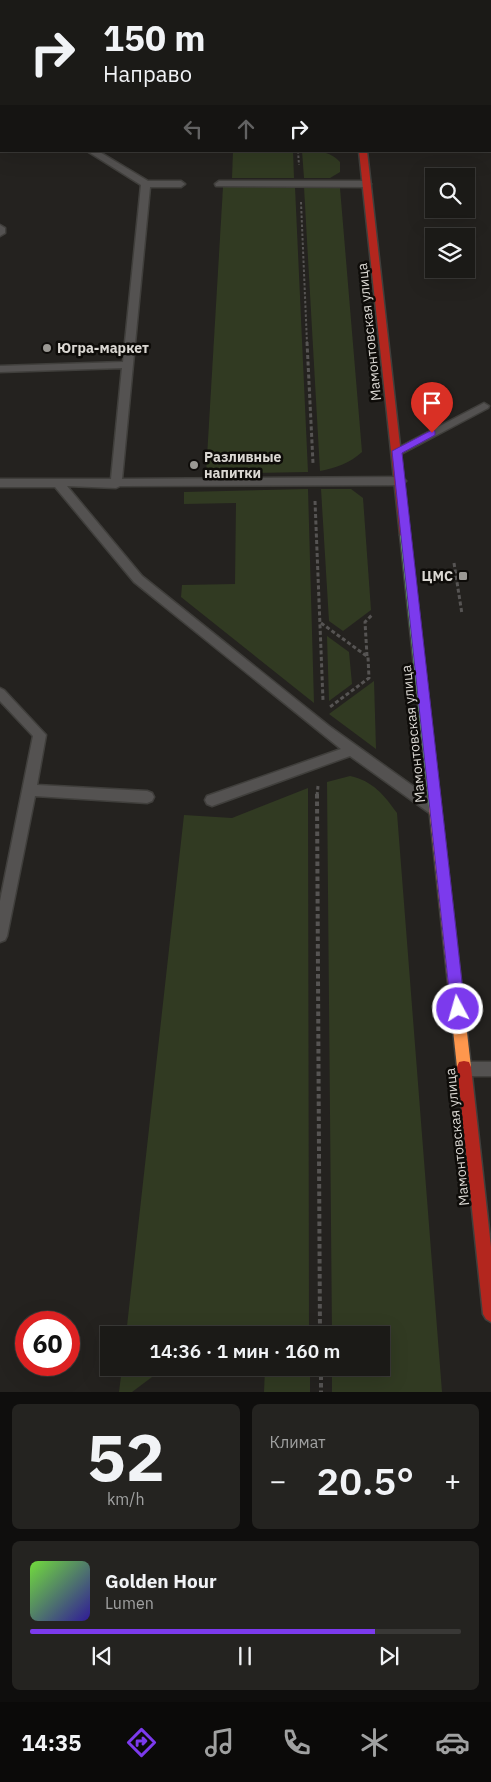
<!DOCTYPE html>
<html lang="ru">
<meta charset="utf-8">
<style>
:root{--surface:#1b1a17;--page:#242320;--text:#f1f3f6;--muted:#a0a1a1;--line:#393836;--accent:#7c3aed}
body{margin:0;font-family:"IBM Plex Sans",sans-serif;background:var(--page);color:var(--text);height:100vh;display:flex;flex-direction:column;font-size:19px;white-space:nowrap}
*{box-sizing:border-box;margin:0}
p{font-size:16px;color:var(--muted)}
.icon{flex:none;width:28px;height:28px;fill:none;stroke:currentColor;stroke-width:2;stroke-linecap:round;stroke-linejoin:round}
.map{position:relative;height:1392px;overflow:hidden}
.drawer{display:flex;flex-direction:column;gap:12px;padding:12px;background:#0f0e0d;flex:1}
.drawer>*{flex:none}
.banner{position:absolute;left:0px;top:0px;width:491px;height:152px;box-shadow:0 5px 20px #0002,0 0 0 1px var(--line);background:#1b1a17;color:var(--text);overflow:hidden}
.buttons{position:absolute;left:425px;top:168px;display:grid;gap:10px}
.buttons a{display:grid;place-items:center;width:50px;height:50px;border-radius:0px;background:var(--surface);box-shadow:0 5px 20px #0002,0 0 0 1px var(--line);font-size:25px}
.speed{position:absolute;left:15px;top:1311px;display:flex;gap:10px;font-size:25px;font-weight:700;text-align:center}
.speed>*{display:grid;place-content:center;width:65px;height:65px;border-radius:50%;background:var(--surface);box-shadow:0 5px 20px #0002,0 0 0 1px var(--line);line-height:1}
.speed .limit{border:8px solid #d22;background:#fff;color:#111}
.pin{position:absolute;display:grid;place-items:center;width:42px;height:42px;color:#fff;margin:-51px -21px;border-radius:50% 50% 50% 0;rotate:-45deg;box-shadow:0 0 5px #0007}
.pin .icon{rotate:45deg}
.me{position:absolute;width:55px;margin:-28px;rotate:354deg;stroke-linejoin:round;filter:drop-shadow(0 0 4px #0008)}
.turn{display:flex;align-items:center;gap:18px;height:105px;padding:0 20px;font-size:22px}
.turn .icon{width:65px;height:65px;stroke-width:2.5}
.turn b{display:block;font-size:35px;line-height:42px}
.lanes{display:flex;align-items:center;height:48px;padding:0 20px;background:#0003;justify-content:center;gap:25px;direction:ltr}
.lanes .off{opacity:.35}
.big{font-size:38px;font-weight:600;line-height:1.1}
.drawer .widget{flex:1;display:flex;flex-direction:column;justify-content:center;gap:8px;min-width:0;padding:0 18px;border-radius:8px;background:var(--page)}
.drawer .dial{align-items:center;gap:0}
.dial b{font-size:65px;line-height:1}
.song{display:flex;align-items:center;gap:15px}
.cover{width:60px;height:60px;border-radius:8px;background:linear-gradient(135deg,hsl(100 70% 55%),hsl(250 70% 35%))}
.played{height:5px;border-radius:2px;background:linear-gradient(90deg,var(--accent) 80%,var(--line) 80%)}
.keys{display:flex;justify-content:space-around;direction:ltr}
.heat{display:flex;justify-content:space-between;align-items:center;font-size:28px;direction:ltr}
.drawer .tiles{flex:1;display:grid;gap:12px;grid-template-columns:1fr 1fr}
.widget:last-child{grid-column:span 2}
.trip{position:absolute;left:100px;top:1326px;width:290px;height:50px;border-radius:0px;background:var(--surface);box-shadow:0 5px 20px #0002,0 0 0 1px var(--line);font-weight:600;line-height:50px;text-align:center}
.menu{display:flex;height:80px;justify-content:space-around;align-items:center;background:#0b0a09;color:var(--muted)}
.menu .icon{width:35px;height:35px}
.menu .selected{color:var(--accent)}
.menu b{font-size:22px;color:var(--text)}
.map>svg:first-child{display:block}
.green{fill:#313a22}
.lines{fill:none;stroke-linecap:round;stroke-linejoin:round}
.lane-casing{stroke:#403f3c;stroke-width:3}
.fast-casing{stroke:#403f3c;stroke-width:3}
.slow-casing{stroke:#403f3c;stroke-width:3}
.jam-casing{stroke:#403f3c;stroke-width:3}
.path-far2{stroke:#565453;stroke-width:2;stroke-dasharray:2.5 2;stroke-linecap:butt}
.path-far1{stroke:#565453;stroke-width:3;stroke-dasharray:4 2.5;stroke-linecap:butt}
.path{stroke:#565453;stroke-width:4;stroke-dasharray:4.5 3;stroke-linecap:butt}
.lane{fill:#545251;fill-rule:evenodd}
.fast{fill:#63d668;fill-rule:evenodd}
.slow{fill:#ff974d;fill-rule:evenodd}
.jam{fill:#b3261e;fill-rule:evenodd}
.route{fill:#7c3aed;stroke:#51269a}
.poi-dot{fill:#9a9893;stroke:#0e0c09;stroke-width:2}
.labels{text-anchor:middle;stroke-width:5;stroke-linejoin:round;paint-order:stroke}
.street-label{font-size:14px;fill:#dad7d2;stroke:#0e0c09}
.poi-label{font-size:14px;font-weight:bold;fill:#dad7d2;stroke:#0e0c09;text-anchor:start}
</style>
<div class="map">
<svg width="491" height="1392" viewBox="0 0 491 1392">
<rect width="100%" height="100%" fill="#24221f"/>
<g class="green">
<path d="M233,151H293L294,178H232Z"/>
<path d="M302,151C317,151 329,150 340,162V172L330,178H304Z"/>
<path d="M223,187H295L308,472L206,474Z"/>
<path d="M304,187L340,188L362,452C350,463 336,468 320,471Z"/>
<path d="M308,489L314,703L181,597L182,585L235,584L236,503L184,504V492Z"/>
<path d="M321,489H351L363,498L371,610L343,631L329,621Z"/>
<path d="M327,636L349,652L352,684L329,701Z"/>
<path d="M374,681L376,749L329,714Z"/>
<path d="M350,776C373,781 384,795 397,813L442,1392H332V1368H381V1335H332L327,782Z"/>
<path d="M308,788L309,1335H126L184,815L232,818Z"/>
<path d="M122,1368H164L132,1392H119Z"/>
<path d="M250,1368H310V1392H264L265,1368Z"/>
</g>
<g class="lines">
<defs>
<g id="lane">
<path d="M99,0H107L108,1H100Z"/>
<rect x="0" y="70" width="1" height="4"/>
<rect x="0" y="95" width="1" height="5"/>
<path d="M87,151H98L148,181H181L185,184L181,187H150L122,479L401,477L406,481L401,485L120,486L116,488L67,486L142,576L329,726L438,804L440,808L438,812L433,814L428,812L350,756L212,806L207,804L205,800L207,796L341,749L134,582L55,487H0V479H111L122,368L0,372V366L123,362L141,185Z"/>
<path d="M219,181H367L371,184L367,187L216,186L215,184Z"/>
<path d="M0,225L5,228V233L0,236Z"/>
<path d="M484,403L489,406L488,408L401,454L397,455L392,451Z"/>
<path d="M0,688L4,690L46,735L37,785L147,791L152,793L154,797L152,801L147,803L35,796L7,936L5,940L0,942V901L33,736L0,701Z"/>
<path d="M465,1062H491V1076H465L460,1074L457,1069L460,1064Z"/>
</g>
<g id="fast">
<rect x="334" y="0" width="6" height="1"/>
<path d="M405,531L410,535L441,807L439,811L435,812L431,811L429,807L400,535Z"/>
</g>
<path id="slow" d="M435,802L439,803L441,807L471,1067L469,1072L464,1073L459,1072L457,1067L429,807L431,803Z"/>
<g id="jam">
<path d="M359,151H367L410,535L405,539L400,535Z"/>
<path d="M464,1061L469,1062L471,1067L491,1247V1322L486,1319L483,1314L457,1067L459,1062Z"/>
</g>
</defs>
<use href="#lane" class="lane-casing"/>
<use href="#fast" class="fast-casing"/>
<use href="#slow" class="slow-casing"/>
<use href="#jam" class="jam-casing"/>
<g class="path-far2">
<path d="M298,151L299,165"/>
<path d="M301,202L307,343"/>
</g>
<g class="path-far1">
<path d="M307,342L313,463"/>
<path d="M315,501L323,700"/>
<path d="M454,563L462,614"/>
<path d="M321,623L368,657L369,678L330,707"/>
<path d="M367,656L365,622L373,614"/>
<path d="M317,796L318,786"/>
</g>
<g class="path">
<path d="M317,794L320,1335"/>
<path d="M321,1368V1392"/>
</g>
<use href="#lane" class="lane"/>
<use href="#fast" class="fast"/>
<use href="#slow" class="slow"/>
<use href="#jam" class="jam"/>
</g>
<path class="route" d="M432,430L435,431V435L402,453L465,1009L463,1014L458,1015L453,1014L451,1009L392,451Z"/>
<g class="poi-dot">
<circle cx="47" cy="348" r="5"/>
<circle cx="194" cy="465" r="5"/>
<rect x="458" y="571" width="10" height="10" rx="2.5"/>
</g>
<g class="labels">
<g class="street-label">
<text transform="translate(369 332) rotate(-96)" y="5">Мамонтовская улица</text>
<text transform="translate(413 734) rotate(-96)" y="5">Мамонтовская улица</text>
<text transform="translate(457 1137) rotate(-96)" y="5">Мамонтовская улица</text>
</g>
<g class="poi-label">
<text x="57" y="353">Югра-маркет</text>
<text x="204" y="462">Разливные<tspan x="204" dy="16">напитки</tspan></text>
<text x="453" y="581" text-anchor="end">ЦМС</text>
</g>
</g>
</svg>
<div class="buttons">
<a><svg class="icon" aria-label="search" viewBox="0 0 24 24"><circle cx="10" cy="10" r="6"/><path d="M15 15l6 6"/></svg></a>
<a><svg class="icon" aria-label="layers" viewBox="0 0 24 24"><path d="M12 4l9 5-9 5-9-5zM3 14l9 5 9-5"/></svg></a>
</div>
<div class="speed"><div class="limit">60</div></div>
<div class="pin" style="left:432px;top:433px;background:#d93025"><svg class="icon" aria-label="arrive" viewBox="0 0 24 24"><path d="M6 21V4h12l-3 4 3 4H6"/></svg></div>
<svg class="me" style="left:458px;top:1009px" viewBox="-20 -20 40 40"><circle r="17" fill="#7c3aed" stroke="#fff" stroke-width="3"/><path d="M0-11L8 9 0 5-8 9z" fill="#fff"/></svg>
<div class="trip">14:36 · 1 мин · 160 m</div>
<div class="banner">
<div class="turn"><svg class="icon" aria-label="right" viewBox="0 0 24 24"><path d="M7 20v-9h11M14 6l5 5-5 5"/></svg><div><b>150 m</b>Направо</div></div>
<div class="lanes"><svg class="icon off" aria-label="left" viewBox="0 0 24 24"><path d="M17 20v-9H6M10 6l-5 5 5 5"/></svg><svg class="icon off" aria-label="ahead" viewBox="0 0 24 24"><path d="M12 20V5M6 11l6-6 6 6"/></svg><svg class="icon" aria-label="right" viewBox="0 0 24 24"><path d="M7 20v-9h11M14 6l5 5-5 5"/></svg></div>
</div>
</div>
<section class="drawer">
<div class="tiles">
<div class="widget dial"><b>52</b><p>km/h</p></div>
<div class="widget"><p>Климат</p>
<div class="heat"><a>−</a><b class="big">20.5°</b><a>+</a></div>
</div>
<div class="widget">
<div class="song"><i class="cover"></i><div><b>Golden Hour</b><p>Lumen</p></div></div>
<div class="played"></div>
<div class="keys"><svg class="icon" aria-label="previous" viewBox="0 0 24 24"><path d="M18 5L8 12l10 7zM5 5v14"/></svg><svg class="icon" aria-label="pause" viewBox="0 0 24 24"><path d="M8 5v14M16 5v14"/></svg><svg class="icon" aria-label="next" viewBox="0 0 24 24"><path d="M6 5l10 7-10 7zM19 5v14"/></svg></div>
</div>
</div>
</section>
<nav class="menu">
<b>14:35</b>
<svg class="icon selected" aria-label="directions" viewBox="0 0 24 24"><path d="M12 3l9 9-9 9-9-9zM9 14v-3h6M13 9l2 2-2 2"/></svg>
<svg class="icon" aria-label="music" viewBox="0 0 24 24"><path d="M9 18V5l10-2v13"/><circle cx="6" cy="18" r="3"/><circle cx="16" cy="16" r="3"/></svg>
<svg class="icon" aria-label="phone" viewBox="0 0 24 24"><path d="M5 4h4l2 5-3 2q2 4 5 5l2-3 5 2v4C11 20 4 13 5 4z"/></svg>
<svg class="icon" aria-label="climate" viewBox="0 0 24 24"><path d="M12 3v18M4 7l16 10M4 17L20 7"/></svg>
<svg class="icon" aria-label="car" viewBox="0 0 24 24"><path d="M5 17H2v-5l4-1 3-4h7l3 4 3 1v5h-3M9 17h6M6 11h13"/><circle cx="7" cy="17" r="2"/><circle cx="17" cy="17" r="2"/></svg>
</nav>
